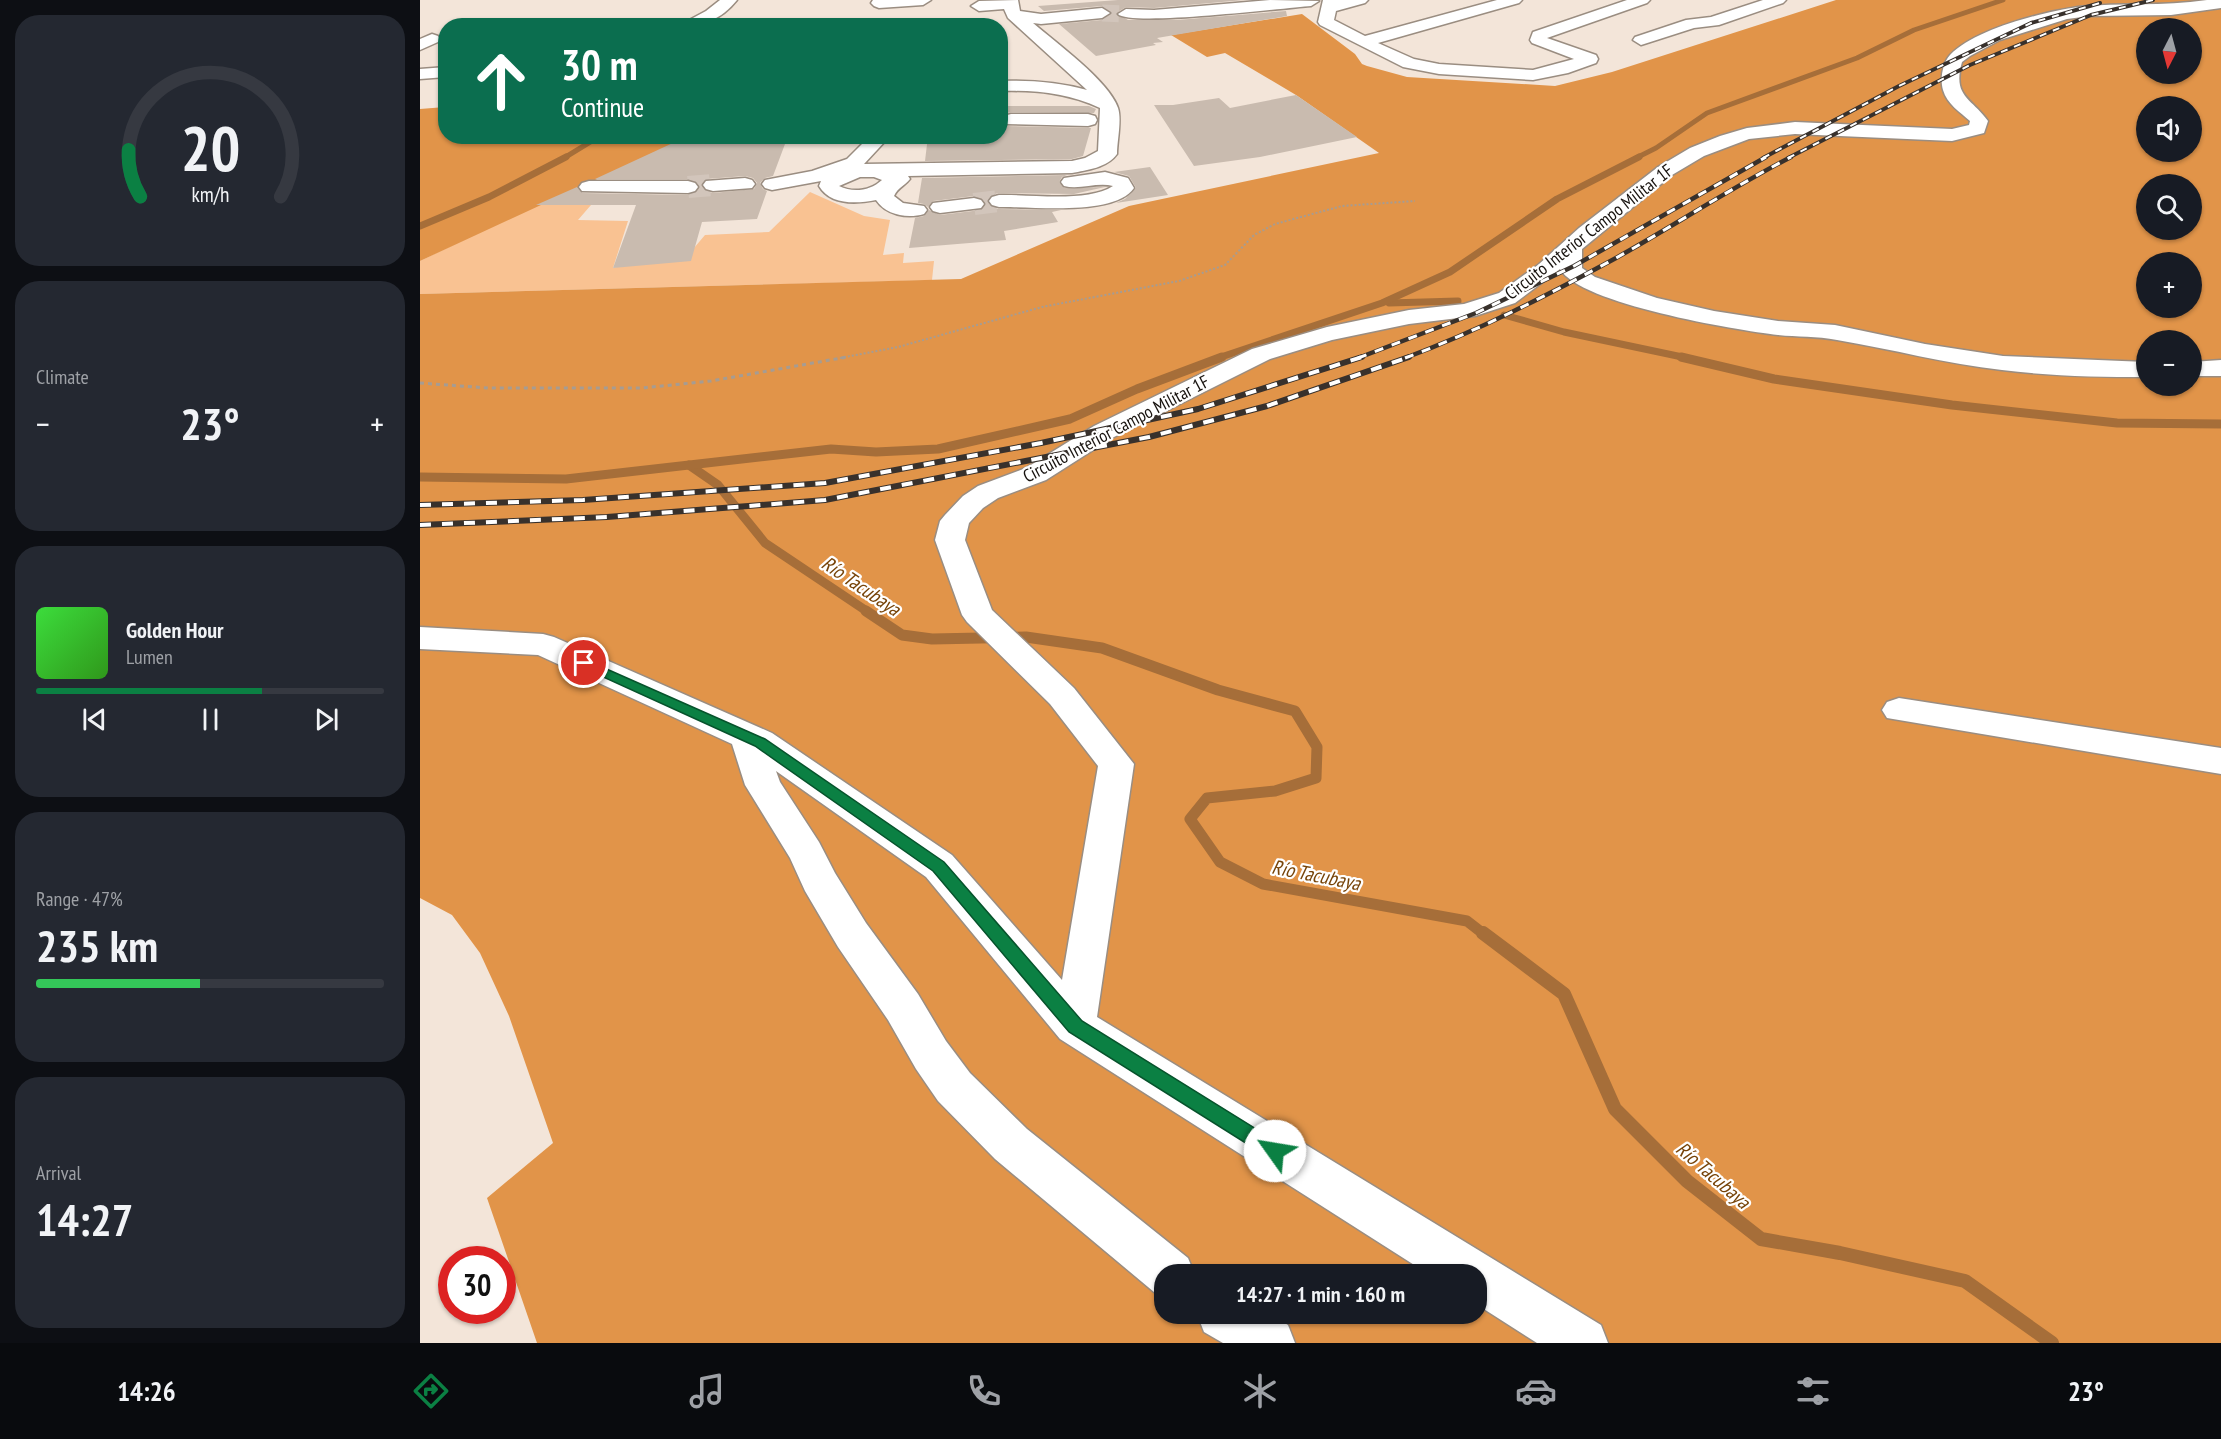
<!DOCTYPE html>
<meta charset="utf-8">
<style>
:root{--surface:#171b24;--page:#242831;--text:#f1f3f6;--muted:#9ea1a6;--line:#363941;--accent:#0b8043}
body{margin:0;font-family:"PT Sans Narrow",sans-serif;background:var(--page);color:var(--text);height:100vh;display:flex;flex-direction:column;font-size:22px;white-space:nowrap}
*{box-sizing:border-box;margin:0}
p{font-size:20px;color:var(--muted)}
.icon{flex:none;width:33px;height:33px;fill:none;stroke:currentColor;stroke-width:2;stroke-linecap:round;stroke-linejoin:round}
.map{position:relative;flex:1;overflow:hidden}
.details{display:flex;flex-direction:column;gap:15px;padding:15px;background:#0d0f14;width:420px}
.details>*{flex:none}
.hud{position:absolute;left:18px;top:18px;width:570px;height:126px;border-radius:24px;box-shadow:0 2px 4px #0004;background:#0b6e4f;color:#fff;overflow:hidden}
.needle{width:39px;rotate:186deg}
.fabs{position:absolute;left:1716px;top:18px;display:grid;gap:12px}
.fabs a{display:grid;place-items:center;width:66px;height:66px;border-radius:50%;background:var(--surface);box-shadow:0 2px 4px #0004;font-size:30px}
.speed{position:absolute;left:18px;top:1246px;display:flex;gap:12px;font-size:30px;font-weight:700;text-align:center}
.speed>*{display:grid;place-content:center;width:78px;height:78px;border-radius:50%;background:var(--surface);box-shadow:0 2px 4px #0004;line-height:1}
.speed .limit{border:9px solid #d22;background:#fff;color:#111}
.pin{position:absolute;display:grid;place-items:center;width:51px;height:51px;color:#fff;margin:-26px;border:3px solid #fff;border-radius:50%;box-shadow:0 2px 6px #0007}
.me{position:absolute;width:66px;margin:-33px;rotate:302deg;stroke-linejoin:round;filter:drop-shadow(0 0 4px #0008)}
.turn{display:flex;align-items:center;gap:21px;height:126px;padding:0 24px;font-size:27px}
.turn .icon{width:78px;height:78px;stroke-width:2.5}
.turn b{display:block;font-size:42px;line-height:51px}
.big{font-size:45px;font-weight:700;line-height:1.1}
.details .card{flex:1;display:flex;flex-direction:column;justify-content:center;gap:9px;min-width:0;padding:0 21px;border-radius:24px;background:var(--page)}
.details .dial{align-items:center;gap:0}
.dial svg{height:156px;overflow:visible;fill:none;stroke:var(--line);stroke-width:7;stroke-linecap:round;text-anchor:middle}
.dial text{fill:var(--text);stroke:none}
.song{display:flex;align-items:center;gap:18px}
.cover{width:72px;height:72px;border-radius:9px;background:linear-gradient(135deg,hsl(120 70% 55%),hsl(110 70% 35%))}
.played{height:6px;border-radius:3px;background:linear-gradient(90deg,var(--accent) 65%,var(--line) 65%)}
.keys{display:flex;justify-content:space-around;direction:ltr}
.heat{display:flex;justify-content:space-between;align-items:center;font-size:33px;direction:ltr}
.charge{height:9px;border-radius:4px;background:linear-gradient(90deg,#34c759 47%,var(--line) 0)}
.trip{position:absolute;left:734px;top:1264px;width:333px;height:60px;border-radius:24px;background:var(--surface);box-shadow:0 2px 4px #0004;font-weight:700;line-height:60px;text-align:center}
.dock{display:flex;height:96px;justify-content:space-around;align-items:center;background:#090b0e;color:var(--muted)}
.dock .icon{width:42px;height:42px}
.dock .current{color:var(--accent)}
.dock b{font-size:27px;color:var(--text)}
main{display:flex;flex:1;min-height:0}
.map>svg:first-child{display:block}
.green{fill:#f9c292}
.forest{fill:#e19449;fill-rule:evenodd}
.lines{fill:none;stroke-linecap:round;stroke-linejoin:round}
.stream-far4{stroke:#a66e39;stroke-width:5}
.stream-far3{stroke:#a66e39;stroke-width:7}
.stream-far2{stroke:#a66e39;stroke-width:9}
.stream-far1{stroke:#a66e39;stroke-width:11}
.stream{stroke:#a66e39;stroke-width:14}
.building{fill:#c9bbaf;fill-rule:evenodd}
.minor-tunnel-far1{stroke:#d2c5bb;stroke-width:17;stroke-dasharray:17 9;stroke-linecap:butt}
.minor-tunnel{stroke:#d2c5bb;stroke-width:22;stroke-dasharray:22 11;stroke-linecap:butt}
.minor-casing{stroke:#9a8d81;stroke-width:3}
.path-far1{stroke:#a69c92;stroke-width:2;stroke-dasharray:2 2;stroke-linecap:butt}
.path{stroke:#a69c92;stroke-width:3;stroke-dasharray:4 4;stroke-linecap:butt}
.minor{fill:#fff;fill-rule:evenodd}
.rail-far2-casing{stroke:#38312c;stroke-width:4}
.rail-far1-casing{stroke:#38312c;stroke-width:4.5}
.rail-casing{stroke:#38312c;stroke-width:6}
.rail-far2{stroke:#fff;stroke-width:2;stroke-dasharray:7;stroke-linecap:butt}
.rail-far1{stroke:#fff;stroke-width:3;stroke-dasharray:9;stroke-linecap:butt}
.rail{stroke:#fff;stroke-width:4;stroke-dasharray:11;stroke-linecap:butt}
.route{fill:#0b8043;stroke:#07532c;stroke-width:1.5}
.labels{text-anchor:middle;stroke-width:4.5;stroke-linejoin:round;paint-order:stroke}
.street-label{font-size:18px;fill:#17120e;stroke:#fff}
.water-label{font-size:20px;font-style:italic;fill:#774409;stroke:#fff}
</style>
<main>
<section class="details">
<div class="card dial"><svg viewBox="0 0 100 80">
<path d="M14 69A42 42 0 1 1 86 69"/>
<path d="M14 69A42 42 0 0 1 8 45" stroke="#0b8043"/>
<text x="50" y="56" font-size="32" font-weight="700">20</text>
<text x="50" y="72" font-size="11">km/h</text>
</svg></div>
<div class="card"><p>Climate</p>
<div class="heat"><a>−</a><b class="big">23°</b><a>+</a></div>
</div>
<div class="card">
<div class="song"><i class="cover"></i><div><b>Golden Hour</b><p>Lumen</p></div></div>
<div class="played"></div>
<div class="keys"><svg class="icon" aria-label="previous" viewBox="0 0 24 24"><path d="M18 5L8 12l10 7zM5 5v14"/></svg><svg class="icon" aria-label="pause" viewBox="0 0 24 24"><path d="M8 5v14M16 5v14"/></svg><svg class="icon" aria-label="next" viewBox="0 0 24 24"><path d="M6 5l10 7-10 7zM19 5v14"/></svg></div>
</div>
<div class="card"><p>Range · 47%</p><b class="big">235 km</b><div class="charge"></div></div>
<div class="card"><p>Arrival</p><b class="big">14:27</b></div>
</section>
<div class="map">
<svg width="1801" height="1343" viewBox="0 0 1801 1343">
<rect width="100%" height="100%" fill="#f3e5d9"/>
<path class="green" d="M390,192L444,216L470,220L463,255L484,253L483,263L514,261L512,280L0,294V261L116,205H171L158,220L208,221L193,268L274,248L285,235L349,232Z"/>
<g class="forest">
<path d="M1416,0H1801V1343H117L67,1198L133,1143L89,1016L60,953L32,915L0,898V294L541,279L709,206L959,153L876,95L805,53L787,57L751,35L882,14L935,54L942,64L947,66L987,77L1135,86L1192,72ZM1726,28H1772V74H1726ZM1726,106H1772V152H1726ZM1726,184H1772V230H1726ZM1726,262H1772V308H1726ZM1726,340H1772V386H1726ZM744,1275H1056V1314H744Z"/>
<path d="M25,107L26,136L268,137L0,261V109Z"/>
</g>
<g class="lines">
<g class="stream-far4">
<path d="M144,158L180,136"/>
<path d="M1216,158L1236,148L1287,113L1437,58L1494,30L1583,0"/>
</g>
<g class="stream-far3">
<path d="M0,226L69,197L146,157"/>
<path d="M969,303L1038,301"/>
<path d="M1084,315L1144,332L1267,358"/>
<path d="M798,358L962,303L1030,272L1137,199L1219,157"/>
</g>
<g class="stream-far2">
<path d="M1261,357L1354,379L1532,405L1697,423L1801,424"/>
<path d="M269,465L298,485L345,543L448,612"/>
<path d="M0,477L146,479L411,449L456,452L518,449L650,419L717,389L802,357"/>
</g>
<path class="stream-far1" d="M446,611L482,635L512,639L606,637L682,648L798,690L875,711L897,747L896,778L855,791L787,798L770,819L800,862L843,884L1047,921L1065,935"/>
<path class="stream" d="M1063,933L1144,994L1195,1109L1267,1181L1341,1239L1420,1253L1545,1281L1632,1343"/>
</g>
<g class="building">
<path d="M698,0H824L734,8L706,7L696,13L708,20H757L866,11L867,16L737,38L743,42L733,43L736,45L676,56L639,24L682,20L691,15V11L682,6L624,11L618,6Z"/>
<path d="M876,95L937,137L840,157L774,166L734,105H753L799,98L810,108Z"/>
<path d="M580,106H669L676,109L674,113L591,112L583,114L580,118Z"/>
<path d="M580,122L584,126L671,128L663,156L652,159L505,161L508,136H580Z"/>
<path d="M268,136H368L353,176L345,178L340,183L343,189L347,191L337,219L282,222L271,261L193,268L216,205H116L157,187L162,193L268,195L276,193L280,186L276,181L269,179H175ZM325,176L333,178L337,183L334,189L293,193L285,191L281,185L286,179Z"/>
<path d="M730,167L748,195L696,203L705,199L716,188L709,176L694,172Z"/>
<path d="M647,175L642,177L639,182L644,188L685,187L654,194L579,193L571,195L567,202L571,207L578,209L641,210L632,212L638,222L584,231L586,240L489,248L495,218L504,216L509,210L520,215L561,210L566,204L562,198L554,196L513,201L508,207L504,204L498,203L502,178Z"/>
</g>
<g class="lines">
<path class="minor-tunnel-far1" d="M682,13L706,14"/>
<g class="minor-tunnel">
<path d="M268,187L293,185"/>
<path d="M554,204L579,201"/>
</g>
<defs>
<g id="minor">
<path d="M300,0H317C301,20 283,26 258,26L286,11Z"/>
<path d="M453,0H511L503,5L459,8L454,6L451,3Z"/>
<path d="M598,0L600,11L621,14L682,8L690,13L682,18L621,24L613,23C635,42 689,81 698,108C702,120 697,141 697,154C687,168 667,170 652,173L488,176L490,179C485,186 478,187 474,196L483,203L504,206L507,210L504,214C487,219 466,215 456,200C436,204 410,205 399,186L401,181L352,190L345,188L342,184L345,180L392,171L427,159L450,136H470L444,164L652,161L665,158L678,151L680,108C648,93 616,90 580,91V81C610,80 638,82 667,90L588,18L584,9L559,11L551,6L559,1ZM440,177H454L462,180C450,191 433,193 419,186Z"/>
<path d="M850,0L899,1L891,6C865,8 709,27 698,14L706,9L734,10Z"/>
<path d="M903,0H948L945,3L916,11L914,20L945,36L1077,0H1102L1099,3L958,43L994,59L1019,64L1113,70L1154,59L1112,43L1110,40L1113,32L1207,0H1230L1227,3L1127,38L1176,55L1178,59L1176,63L1148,73L1113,80L1019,74L983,67L900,25L898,22Z"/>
<path d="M1343,0H1366L1363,3L1299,25L1274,28L1221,45L1213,40L1215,37L1266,20L1291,17Z"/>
<path d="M1787,0H1801V8L1751,15L1670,16L1647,19L1580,40L1550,56L1542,62C1532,97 1552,98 1568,121L1564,133L1532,141L1375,134L1329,139L1284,156L1252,175L1162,249V268L1175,277L1237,298L1294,311L1358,321L1415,325L1505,344L1583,356L1726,362V377C1679,377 1629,376 1582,370C1526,364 1472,349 1417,340C1397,336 1377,337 1358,335C1316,330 1160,304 1140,269L1095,303L1055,316L989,324L912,340L850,359L692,438L626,480L578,498L563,508L549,523L545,540L572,610L654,688L714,764L677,1017L1181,1325L1188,1343H1117L1056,1304V1275H1010L640,1039L506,877L356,771L360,782L399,842L415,873L446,923L498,994L526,1041L550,1073L607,1129L768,1258L775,1275H744V1297L734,1292L575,1159L518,1101L496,1069L468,1020L418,947L385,891L370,858L325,785L312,744L118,655L0,649V627L123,634L134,637L352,733L532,855L642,980L678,766L630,704L547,622L542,615L515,540L520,521L525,515L543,496L558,486L606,468L674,426L832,349L907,327L989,310L1044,304L1079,293L1118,265L1159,228L1238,167L1270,148L1300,136L1327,128L1375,122L1532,129L1549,125L1550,121C1540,112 1527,104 1523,90C1520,80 1522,64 1530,55C1555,29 1623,12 1658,7C1701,2 1742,7 1787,0Z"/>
<path d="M12,34L18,36L20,39L18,42L0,50V39Z"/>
<path d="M26,67V77L0,79V69Z"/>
<path d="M591,114H668L675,116L677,120L675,124L668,126L584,124L582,120L584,116Z"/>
<path d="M685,172L708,178L714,188C694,217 611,206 579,207L572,205L569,201L572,197L579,195C610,194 667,203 693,186C677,182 660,190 644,186L641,182L644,178Z"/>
<path d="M325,178L332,180L335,184L332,188L293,191L286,189L283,185L286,181Z"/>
<path d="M169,181H268L275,183L278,187L275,191L268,193L162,191L159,187L162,183Z"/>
<path d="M554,198L561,200L564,204L561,208L520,213L513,211L510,207L513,203Z"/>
<path d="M1801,360V376H1772V362Z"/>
<path d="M1479,698L1801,748V774L1467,718L1462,710L1467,702Z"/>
<path d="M777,1314H849L868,1325L875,1343H803L784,1332Z"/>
</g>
</defs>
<use href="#minor" class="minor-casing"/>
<path class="path-far1" d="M420,358L478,347L622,307L759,281L805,265L834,235L855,224L922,206L995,201"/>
<path class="path" d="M0,383L68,388H222L291,381L427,357"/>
<use href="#minor" class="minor"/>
<defs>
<g id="rail-far2">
<path d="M1343,158L1479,86L1611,23L1680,3"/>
<path d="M1368,158L1550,65L1671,15L1733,0"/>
</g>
<g id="rail-far1">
<path d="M938,358L1056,313L1154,266L1346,157"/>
<path d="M985,358C1058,331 1128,295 1196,258C1255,225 1311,188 1371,157"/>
</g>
<g id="rail">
<path d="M0,505L163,500L405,483L621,443L778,409L942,357"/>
<path d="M0,525L187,517L405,500L729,437L847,406L989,357"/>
</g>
</defs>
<use href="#rail-far2" class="rail-far2-casing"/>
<use href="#rail-far1" class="rail-far1-casing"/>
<use href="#rail" class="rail-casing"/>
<use href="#rail-far2" class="rail-far2"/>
<use href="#rail-far1" class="rail-far1"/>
<use href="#rail" class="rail"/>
</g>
<path class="route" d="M164,659L345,739L524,862L662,1021L862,1145L864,1151L862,1157L855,1160L848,1157L649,1032L513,871L335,746L159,666L157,663Z"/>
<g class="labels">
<g class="street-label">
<text transform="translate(1169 232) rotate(-38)" y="6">Circuito Interior Campo Militar 1F</text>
<text transform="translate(696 429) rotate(-28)" y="6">Circuito Interior Campo Militar 1F</text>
</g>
<g class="water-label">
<text transform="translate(441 586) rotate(34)" y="7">Río Tacubaya</text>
<text transform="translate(896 875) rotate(11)" y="7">Río Tacubaya</text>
<text transform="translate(1293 1175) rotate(41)" y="7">Río Tacubaya</text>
</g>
</g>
</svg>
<div class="fabs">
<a><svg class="needle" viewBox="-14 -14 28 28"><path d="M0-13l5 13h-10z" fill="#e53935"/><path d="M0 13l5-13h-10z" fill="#9ea1a6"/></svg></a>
<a><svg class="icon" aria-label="sound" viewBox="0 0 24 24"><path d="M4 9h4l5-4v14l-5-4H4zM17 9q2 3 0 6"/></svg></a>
<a><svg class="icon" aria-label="search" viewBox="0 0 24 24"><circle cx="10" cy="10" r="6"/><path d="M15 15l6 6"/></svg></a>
<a>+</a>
<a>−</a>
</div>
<div class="speed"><div class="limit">30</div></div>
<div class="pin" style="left:164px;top:663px;background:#d93025"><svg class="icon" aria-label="arrive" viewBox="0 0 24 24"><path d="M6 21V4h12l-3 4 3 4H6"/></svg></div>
<svg class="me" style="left:855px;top:1151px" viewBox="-20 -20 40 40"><circle r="19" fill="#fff"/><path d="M0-13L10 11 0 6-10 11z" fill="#0b8043"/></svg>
<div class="trip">14:27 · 1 min · 160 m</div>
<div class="hud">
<div class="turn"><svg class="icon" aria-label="ahead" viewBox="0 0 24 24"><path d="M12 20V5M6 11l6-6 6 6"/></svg><div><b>30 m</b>Continue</div></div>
</div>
</div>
</main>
<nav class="dock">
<b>14:26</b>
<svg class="icon current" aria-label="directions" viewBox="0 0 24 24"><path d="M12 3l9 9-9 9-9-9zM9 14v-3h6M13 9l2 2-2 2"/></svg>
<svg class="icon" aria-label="music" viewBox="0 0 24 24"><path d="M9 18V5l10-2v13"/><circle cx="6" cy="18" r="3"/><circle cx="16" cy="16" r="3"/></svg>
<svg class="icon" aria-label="phone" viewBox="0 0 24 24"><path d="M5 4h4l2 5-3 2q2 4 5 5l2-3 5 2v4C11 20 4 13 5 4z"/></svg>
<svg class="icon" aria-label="climate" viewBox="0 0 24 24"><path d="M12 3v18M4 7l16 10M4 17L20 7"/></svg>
<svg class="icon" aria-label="car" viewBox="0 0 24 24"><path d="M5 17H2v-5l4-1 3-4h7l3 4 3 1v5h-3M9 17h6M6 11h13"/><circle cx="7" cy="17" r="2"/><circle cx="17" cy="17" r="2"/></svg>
<svg class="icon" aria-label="filters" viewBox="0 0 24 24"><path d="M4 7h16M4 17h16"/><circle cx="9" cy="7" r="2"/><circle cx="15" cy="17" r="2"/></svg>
<b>23°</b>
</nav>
